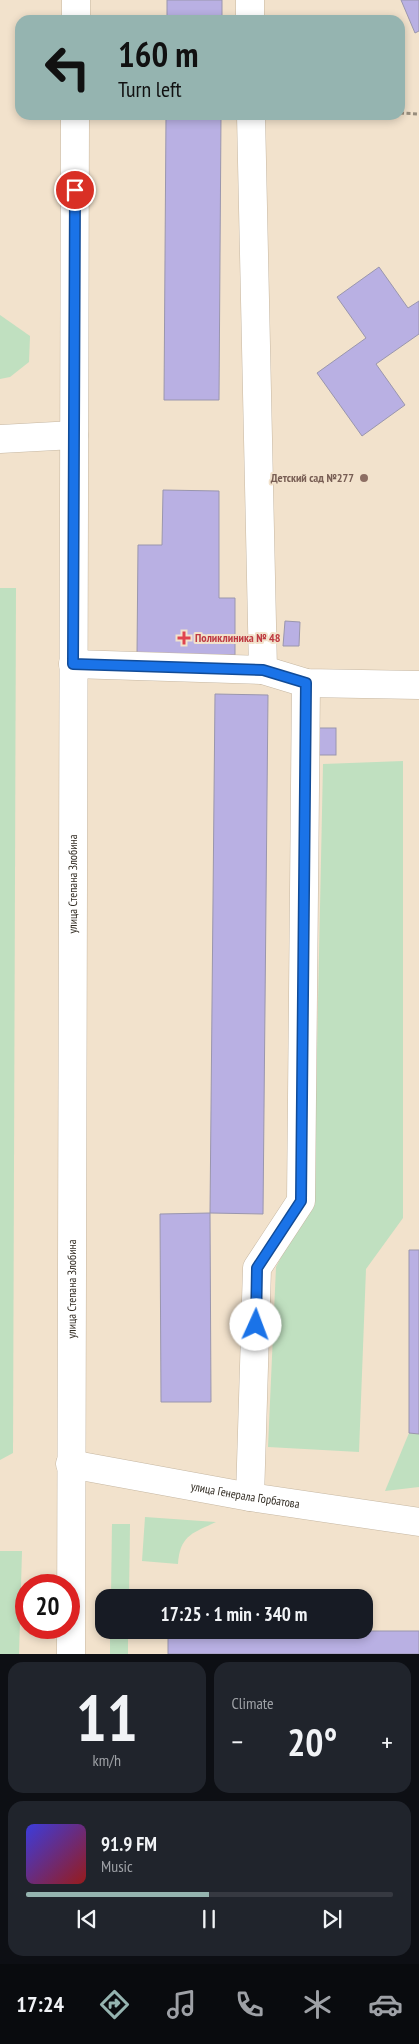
<!DOCTYPE html>
<meta charset="utf-8">
<style>
:root{--surface:#171b24;--page:#20242c;--text:#f1f3f6;--muted:#9ea1a6;--line:#363941;--accent:#95b4b0}
body{margin:0;font-family:"PT Sans Narrow",sans-serif;background:var(--page);color:var(--text);height:100vh;display:flex;flex-direction:column;font-size:19px;white-space:nowrap}
*{box-sizing:border-box;margin:0}
p{font-size:16px;color:var(--muted)}
.icon{flex:none;width:28px;height:28px;fill:none;stroke:currentColor;stroke-width:2;stroke-linecap:round;stroke-linejoin:round}
.map{position:relative;height:1654px;overflow:hidden}
.side{display:flex;flex-direction:column;gap:8px;padding:8px;background:#0d0f14;flex:1}
.side>*{flex:none}
.guide{position:absolute;left:15px;top:15px;width:390px;height:105px;border-radius:15px;box-shadow:0 2px 8px #0003;background:#95b4b0;color:#111;overflow:hidden}
.speed{position:absolute;left:15px;top:1574px;display:flex;gap:10px;font-size:25px;font-weight:700;text-align:center}
.speed>*{display:grid;place-content:center;width:65px;height:65px;border-radius:50%;background:var(--surface);box-shadow:0 2px 8px #0003;line-height:1}
.speed .limit{border:8px solid #d22;background:#fff;color:#111}
.pin{position:absolute;display:grid;place-items:center;width:42px;height:42px;color:#fff;margin:-21px;border:2px solid #fff;border-radius:50%;box-shadow:0 1px 5px #0007}
.me{position:absolute;width:55px;margin:-28px;rotate:2deg;stroke-linejoin:round;filter:drop-shadow(0 0 4px #0008)}
.turn{display:flex;align-items:center;gap:18px;height:105px;padding:0 20px;font-size:22px}
.turn .icon{width:65px;height:65px;stroke-width:2.5}
.turn b{display:block;font-size:35px;line-height:42px}
.big{font-size:38px;font-weight:800;line-height:1.1}
.side .card{flex:1;display:flex;flex-direction:column;justify-content:center;gap:8px;min-width:0;padding:0 18px;border-radius:15px;background:var(--page)}
.side .dial{align-items:center;gap:0}
.dial b{font-size:65px;line-height:1}
.song{display:flex;align-items:center;gap:15px}
.cover{width:60px;height:60px;border-radius:8px;background:linear-gradient(135deg,hsl(240 70% 55%),hsl(0 70% 35%))}
.played{height:5px;border-radius:2px;background:linear-gradient(90deg,var(--accent) 50%,var(--line) 50%)}
.keys{display:flex;justify-content:space-around;direction:ltr}
.heat{display:flex;justify-content:space-between;align-items:center;font-size:28px;direction:ltr}
.side .tiles{flex:1;display:grid;gap:8px;grid-template-columns:1fr 1fr}
.card:last-child{grid-column:span 2}
.trip{position:absolute;left:95px;top:1589px;width:278px;height:50px;border-radius:15px;background:var(--surface);box-shadow:0 2px 8px #0003;font-weight:800;line-height:50px;text-align:center}
.tab-bar{display:flex;height:80px;justify-content:space-around;align-items:center;background:#090b0e;color:var(--muted)}
.tab-bar .icon{width:35px;height:35px}
.tab-bar .selected{color:var(--accent)}
.tab-bar b{font-size:22px;color:var(--text)}
.map>svg:first-child{display:block}
.green{fill:#c0e0c0}
.building{fill:#b9b0e3;stroke:#9a96ad}
.lines{fill:none;stroke-linecap:round;stroke-linejoin:round}
.minor-casing{stroke:#c6b7a2;stroke-width:29}
.path{stroke:#988d7d;stroke-width:3;stroke-dasharray:4 2.5;stroke-linecap:butt}
.minor{stroke:#fff;stroke-width:28}
.route-casing{stroke:#114b97;stroke-width:12}
.route{stroke:#1a73e8;stroke-width:9}
.education-dot{fill:#8d6e63;stroke:#f2e2cc;stroke-width:2}
.health-dot{fill:#e0444e;stroke:#f2e2cc;stroke-width:2}
.labels{text-anchor:middle;stroke-width:4;stroke-linejoin:round;paint-order:stroke}
.education-label{font-size:12px;font-weight:bold;fill:#785e54;stroke:#f2e2cc;text-anchor:end}
.health-label{font-size:12px;font-weight:bold;fill:#be3a42;stroke:#f2e2cc;text-anchor:start}
.street-label{font-size:12px;fill:#332d24;stroke:#f2e2cc}
</style>
<div class="map">
<svg width="419" height="1654" viewBox="0 0 419 1654">
<rect width="100%" height="100%" fill="#f2e2cc"/>
<g class="green">
<path d="M0,315L30,336L29,362L10,377L0,379Z"/>
<path d="M0,588H16L13,1453L0,1460Z"/>
<path d="M403,761V1218L366,1269L359,1452L268,1447L276,1267L314,1194L323,764Z"/>
<path d="M409,1433L419,1434V1487L385,1491Z"/>
<path d="M145,1517L216,1522C193,1533 180,1535 178,1564L142,1561Z"/>
<path d="M112,1524H130L129,1597H111Z"/>
<path d="M0,1551H22L19,1654H0Z"/>
<rect x="110" y="1630" width="18" height="24"/>
</g>
<g class="building">
<rect x="167" y="0" width="55" height="20"/>
<path d="M401,0H419V31L415,33Z"/>
<path d="M166,115H221L219,400H164Z"/>
<path d="M379,267L408,308L419,301V334L376,364L405,405L362,436L317,373L366,338L337,297Z"/>
<path d="M163,490L219,491V598H235V655H137L138,545H162Z"/>
<path d="M285,621L300,622L299,646H283Z"/>
<path d="M215,694L268,695L263,1214L210,1213Z"/>
<rect x="319" y="728" width="17" height="27"/>
<path d="M210,1213L211,1402H161L160,1214Z"/>
<path d="M409,1250H419V1434L409,1433Z"/>
<rect x="168" y="1631" width="251" height="23"/>
</g>
<g class="lines">
<defs>
<g id="minor">
<path d="M250,0V20"/>
<path d="M76,20V0"/>
<path d="M251,115L263,670L306,683L419,685"/>
<path d="M0,439L74,435"/>
<path d="M73,664L263,670"/>
<path id="s1" d="M70,1464L250,1497L419,1522"/>
<path d="M250,1497L257,1268L301,1201L306,683"/>
<path id="s2" d="M71,1654L75,115"/>
</g>
</defs>
<use href="#minor" class="minor-casing"/>
<path class="path" d="M400,113L419,114"/>
<use href="#minor" class="minor"/>
</g>
<g class="lines">
<defs>
<path id="route" d="M75,190L73,664L263,670L306,683L301,1201L257,1268L256,1325"/>
</defs>
<use href="#route" class="route-casing"/>
<use href="#route" class="route"/>
</g>
<circle class="education-dot" cx="364" cy="478" r="5"/>
<path class="health-dot" d="M181.5 630.5h5v5h5v5h-5v5h-5v-5h-5v-5h5z"/>
<g class="labels">
<g class="education-label">
<text x="354" y="482">Детский сад №277</text>
</g>
<g class="health-label">
<text x="195" y="642">Поликлиника № 48</text>
</g>
<g class="street-label">
<text dy="4" stroke="none"><textPath href="#s2" startOffset="770">улица Степана Злобина</textPath></text>
<text dy="4" stroke="none"><textPath href="#s2" startOffset="365">улица Степана Злобина</textPath></text>
<text dy="4" stroke="none"><textPath href="#s1" startOffset="178">улица Генерала Горбатова</textPath></text>
</g>
</g>
</svg>
<div class="speed"><div class="limit">20</div></div>
<div class="pin" style="left:75px;top:190px;background:#d93025"><svg class="icon" aria-label="arrive" viewBox="0 0 24 24"><path d="M6 21V4h12l-3 4 3 4H6"/></svg></div>
<svg class="me" style="left:256px;top:1325px" viewBox="-20 -20 40 40"><circle r="19" fill="#fff"/><path d="M0-13L10 11 0 6-10 11z" fill="#1a73e8"/></svg>
<div class="trip">17:25 · 1 min · 340 m</div>
<div class="guide">
<div class="turn"><svg class="icon" aria-label="left" viewBox="0 0 24 24"><path d="M17 20v-9H6M10 6l-5 5 5 5"/></svg><div><b>160 m</b>Turn left</div></div>
</div>
</div>
<section class="side">
<div class="tiles">
<div class="card dial"><b>11</b><p>km/h</p></div>
<div class="card"><p>Climate</p>
<div class="heat"><a>−</a><b class="big">20°</b><a>+</a></div>
</div>
<div class="card">
<div class="song"><i class="cover"></i><div><b>91.9 FM</b><p>Music</p></div></div>
<div class="played"></div>
<div class="keys"><svg class="icon" aria-label="previous" viewBox="0 0 24 24"><path d="M18 5L8 12l10 7zM5 5v14"/></svg><svg class="icon" aria-label="pause" viewBox="0 0 24 24"><path d="M8 5v14M16 5v14"/></svg><svg class="icon" aria-label="next" viewBox="0 0 24 24"><path d="M6 5l10 7-10 7zM19 5v14"/></svg></div>
</div>
</div>
</section>
<nav class="tab-bar">
<b>17:24</b>
<svg class="icon selected" aria-label="directions" viewBox="0 0 24 24"><path d="M12 3l9 9-9 9-9-9zM9 14v-3h6M13 9l2 2-2 2"/></svg>
<svg class="icon" aria-label="music" viewBox="0 0 24 24"><path d="M9 18V5l10-2v13"/><circle cx="6" cy="18" r="3"/><circle cx="16" cy="16" r="3"/></svg>
<svg class="icon" aria-label="phone" viewBox="0 0 24 24"><path d="M5 4h4l2 5-3 2q2 4 5 5l2-3 5 2v4C11 20 4 13 5 4z"/></svg>
<svg class="icon" aria-label="climate" viewBox="0 0 24 24"><path d="M12 3v18M4 7l16 10M4 17L20 7"/></svg>
<svg class="icon" aria-label="car" viewBox="0 0 24 24"><path d="M5 17H2v-5l4-1 3-4h7l3 4 3 1v5h-3M9 17h6M6 11h13"/><circle cx="7" cy="17" r="2"/><circle cx="17" cy="17" r="2"/></svg>
</nav>
